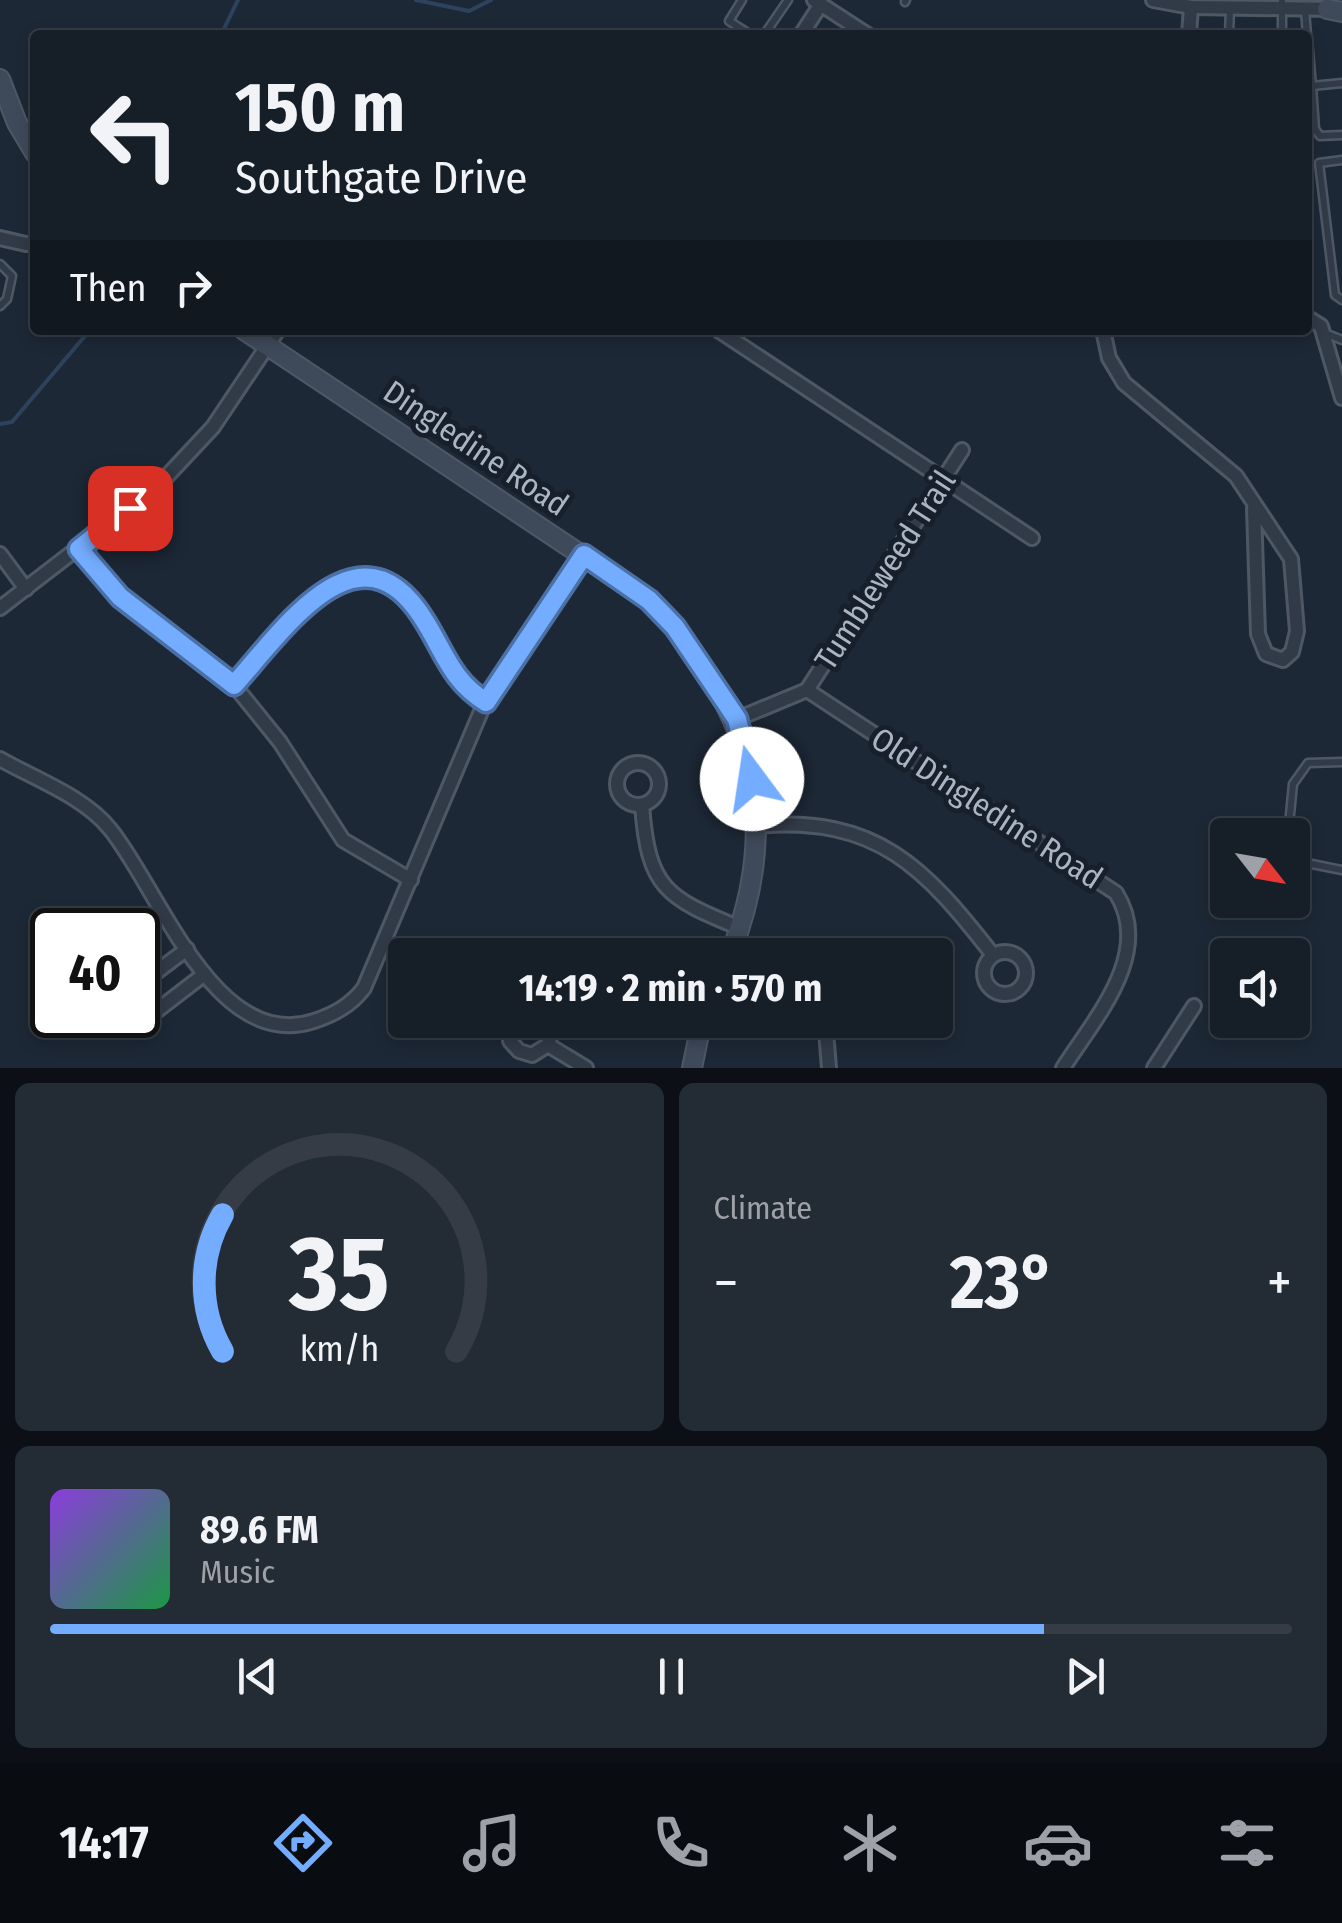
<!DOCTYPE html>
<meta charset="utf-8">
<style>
:root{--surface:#161e28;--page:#232b34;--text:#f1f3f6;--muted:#9ea2a8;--line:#353c45;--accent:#74adff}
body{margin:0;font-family:"Fira Sans Condensed",sans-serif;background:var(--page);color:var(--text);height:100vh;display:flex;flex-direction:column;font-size:38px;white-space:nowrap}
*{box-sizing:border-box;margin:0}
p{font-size:32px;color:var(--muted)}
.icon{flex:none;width:55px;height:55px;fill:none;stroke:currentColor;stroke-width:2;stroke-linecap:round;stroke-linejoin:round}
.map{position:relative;height:1068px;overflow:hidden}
.sheet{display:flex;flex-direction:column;gap:15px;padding:15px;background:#0c1016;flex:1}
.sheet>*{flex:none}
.banner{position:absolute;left:30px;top:30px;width:1282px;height:305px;border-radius:10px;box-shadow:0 5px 15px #0003,0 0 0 2px var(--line);background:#161e28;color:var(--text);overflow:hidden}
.needle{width:65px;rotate:121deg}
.tools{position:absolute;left:1210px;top:818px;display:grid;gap:20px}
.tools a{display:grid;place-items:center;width:100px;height:100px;border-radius:10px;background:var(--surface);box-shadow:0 5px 15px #0003,0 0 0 2px var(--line);font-size:50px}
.speed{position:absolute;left:30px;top:908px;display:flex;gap:20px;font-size:50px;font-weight:700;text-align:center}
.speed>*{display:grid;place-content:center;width:130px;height:130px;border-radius:50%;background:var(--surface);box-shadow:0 5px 15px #0003,0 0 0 2px var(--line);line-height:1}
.speed .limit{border:5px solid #111;border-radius:15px;background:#fff;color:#111}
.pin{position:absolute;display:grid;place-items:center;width:85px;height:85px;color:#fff;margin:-42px;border-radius:20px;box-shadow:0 5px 15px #0006}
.me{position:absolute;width:110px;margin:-55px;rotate:346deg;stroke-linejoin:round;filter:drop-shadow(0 0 8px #0008)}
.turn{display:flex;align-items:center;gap:35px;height:210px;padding:0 40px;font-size:45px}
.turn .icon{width:130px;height:130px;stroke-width:2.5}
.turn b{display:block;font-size:70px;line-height:85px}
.then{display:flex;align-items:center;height:95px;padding:0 40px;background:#0003;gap:20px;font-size:38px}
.big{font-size:75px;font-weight:700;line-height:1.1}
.sheet .tile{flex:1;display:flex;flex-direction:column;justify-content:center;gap:15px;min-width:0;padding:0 35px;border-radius:15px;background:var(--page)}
.sheet .dial{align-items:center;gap:0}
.dial svg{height:260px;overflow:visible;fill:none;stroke:var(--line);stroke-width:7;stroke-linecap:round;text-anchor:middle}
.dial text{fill:var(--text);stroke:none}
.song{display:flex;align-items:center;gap:30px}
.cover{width:120px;height:120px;border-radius:15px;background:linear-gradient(135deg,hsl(270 70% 55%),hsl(140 70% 35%))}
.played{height:10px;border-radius:5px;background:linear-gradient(90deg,var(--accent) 80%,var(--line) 80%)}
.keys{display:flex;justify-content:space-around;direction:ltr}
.heat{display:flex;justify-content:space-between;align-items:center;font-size:55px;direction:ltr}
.sheet .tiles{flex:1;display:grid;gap:15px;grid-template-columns:1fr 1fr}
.tile:last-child{grid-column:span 2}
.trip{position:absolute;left:388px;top:938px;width:565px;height:100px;border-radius:10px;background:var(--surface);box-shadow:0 5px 15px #0003,0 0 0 2px var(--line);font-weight:700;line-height:100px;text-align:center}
.tabs{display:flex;height:160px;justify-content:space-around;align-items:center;background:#090c10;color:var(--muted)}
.tabs .icon{width:70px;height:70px}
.tabs .current{color:var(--accent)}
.tabs b{font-size:45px;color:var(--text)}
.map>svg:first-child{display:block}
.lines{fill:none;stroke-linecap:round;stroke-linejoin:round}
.stream{stroke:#2d435d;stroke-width:4}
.lane-casing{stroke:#4e5865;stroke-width:11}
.street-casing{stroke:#4e5865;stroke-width:18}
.secondary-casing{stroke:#4e5865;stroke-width:22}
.lane{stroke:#313a47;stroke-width:6}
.street{stroke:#313a47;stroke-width:12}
.secondary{stroke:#3e495a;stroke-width:18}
.route-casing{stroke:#4b70a6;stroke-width:25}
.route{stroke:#74adff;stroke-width:18}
.labels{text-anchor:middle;stroke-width:10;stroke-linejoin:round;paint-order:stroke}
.street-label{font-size:32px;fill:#aab5c4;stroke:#171f2b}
</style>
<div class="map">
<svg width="1342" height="1068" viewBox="0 0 1342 1068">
<rect width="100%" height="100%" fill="#1d2836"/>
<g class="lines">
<g class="stream">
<path d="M416,0L469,11L491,0"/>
<path d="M221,35L238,0"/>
<path d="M0,424L12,422L90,330"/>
</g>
<defs>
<g id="lane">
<path d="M742,0L729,21L751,35"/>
<path d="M905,2L906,0"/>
<path d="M1305,10L1307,35"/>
<path d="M764,35L788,0"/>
<path d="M1229,35L1230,8"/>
<path d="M1282,35V0"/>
<path d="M1308,39L1312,86L1342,83"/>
<path d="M1312,86L1315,129L1320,136L1342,135"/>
<path d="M1342,160L1319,163L1335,295L1342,300"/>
<path d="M0,264L12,276L7,299L0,306"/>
<path d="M1325,333L1342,340"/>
<path d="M1288,835L1293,784L1308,763L1342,762"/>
<path d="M1292,860L1342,870"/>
</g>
<g id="street">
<path d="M814,0L868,35"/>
<path d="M1153,0L1191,7L1335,9"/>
<path d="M801,35L821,4"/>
<path d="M1189,35L1191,7"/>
<path d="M0,238L26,244"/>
<path d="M1308,318L1321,326L1342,398"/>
<path d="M718,330L1032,538"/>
<path d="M1103,330L1109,358L1124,383L1236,476L1291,559L1297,631L1292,652L1283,660L1266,654L1258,634L1254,508"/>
<path d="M79,549L120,597L234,685L280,742L343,840L411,880"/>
<path d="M0,554L26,589"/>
<path d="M0,608L156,488L213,427L278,330"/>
<path d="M234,685C284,628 361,514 426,623C445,654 453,682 485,702"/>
<path d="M807,690L962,450"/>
<path d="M737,719L807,690L1116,893C1154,953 1095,1018 1063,1068"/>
<path d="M0,759C35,779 85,797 110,829C158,887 215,1054 314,1021C335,1014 351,1005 364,988L485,702L584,555"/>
<circle cx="638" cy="784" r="21"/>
<path d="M642,805C648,888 666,898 740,928"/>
<path d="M757,826C877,815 925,868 993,955"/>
<circle cx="1005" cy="973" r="21"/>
<path d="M138,986L187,949"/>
<path d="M138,1011L150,1016L202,976"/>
<path d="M514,1020L510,1041L519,1051L532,1055L548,1045L552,1030L547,1020"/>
<path d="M805,1020L826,1031L842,1020"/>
<path d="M826,1031L829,1068"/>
<path d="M548,1045L586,1068"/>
<path d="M1154,1068L1194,1006"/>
</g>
<g id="secondary">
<path d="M1327,9L1342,12"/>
<path d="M0,79L17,123L35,153"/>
<path d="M244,330L649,600C750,705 785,815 730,955"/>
<path d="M692,1068L702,1020"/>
</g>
</defs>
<use href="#lane" class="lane-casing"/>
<use href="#street" class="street-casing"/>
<use href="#secondary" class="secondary-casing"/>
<use href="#lane" class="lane"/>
<use href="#street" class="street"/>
<use href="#secondary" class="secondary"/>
</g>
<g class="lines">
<defs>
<path id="route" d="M130,508L79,549L120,597L234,685C285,628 361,514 426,623C445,654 453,682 486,702L584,555L649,600L675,627L737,719L752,779"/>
</defs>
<use href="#route" class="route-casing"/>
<use href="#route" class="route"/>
</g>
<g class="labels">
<g class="street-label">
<text transform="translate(476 448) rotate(34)" y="11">Dingledine Road</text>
<text transform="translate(885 570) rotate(-57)" y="11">Tumbleweed Trail</text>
<text transform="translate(987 808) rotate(33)" y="11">Old Dingledine Road</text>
</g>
</g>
</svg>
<div class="tools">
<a><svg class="needle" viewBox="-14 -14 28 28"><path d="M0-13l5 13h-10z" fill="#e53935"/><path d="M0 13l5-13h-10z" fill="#9ea2a8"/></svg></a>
<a><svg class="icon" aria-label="sound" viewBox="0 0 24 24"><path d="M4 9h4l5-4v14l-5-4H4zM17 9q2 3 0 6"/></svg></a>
</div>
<div class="speed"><div class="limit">40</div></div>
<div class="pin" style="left:130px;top:508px;background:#d93025"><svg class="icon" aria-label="arrive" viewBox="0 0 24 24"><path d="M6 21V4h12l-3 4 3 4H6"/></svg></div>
<svg class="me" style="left:752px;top:779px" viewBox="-20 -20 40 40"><circle r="19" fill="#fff"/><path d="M0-13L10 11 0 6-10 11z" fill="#74adff"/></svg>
<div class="trip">14:19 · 2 min · 570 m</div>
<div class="banner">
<div class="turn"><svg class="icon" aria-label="left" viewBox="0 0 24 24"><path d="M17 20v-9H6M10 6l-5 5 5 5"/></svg><div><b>150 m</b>Southgate Drive</div></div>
<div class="then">Then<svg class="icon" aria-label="right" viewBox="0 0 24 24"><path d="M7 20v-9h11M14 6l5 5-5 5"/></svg></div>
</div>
</div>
<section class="sheet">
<div class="tiles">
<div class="tile dial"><svg viewBox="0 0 100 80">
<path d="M14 69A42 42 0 1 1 86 69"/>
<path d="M14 69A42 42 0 0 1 14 27" stroke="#74adff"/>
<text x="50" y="56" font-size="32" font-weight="700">35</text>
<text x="50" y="72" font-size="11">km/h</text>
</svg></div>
<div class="tile"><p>Climate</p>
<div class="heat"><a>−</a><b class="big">23°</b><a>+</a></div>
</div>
<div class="tile">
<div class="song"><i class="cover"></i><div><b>89.6 FM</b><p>Music</p></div></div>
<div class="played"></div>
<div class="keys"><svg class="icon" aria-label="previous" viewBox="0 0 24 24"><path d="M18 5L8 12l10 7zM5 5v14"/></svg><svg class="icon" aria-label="pause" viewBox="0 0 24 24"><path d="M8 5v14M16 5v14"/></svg><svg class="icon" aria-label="next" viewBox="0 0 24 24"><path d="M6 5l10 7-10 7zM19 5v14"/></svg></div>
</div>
</div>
</section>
<nav class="tabs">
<b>14:17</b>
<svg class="icon current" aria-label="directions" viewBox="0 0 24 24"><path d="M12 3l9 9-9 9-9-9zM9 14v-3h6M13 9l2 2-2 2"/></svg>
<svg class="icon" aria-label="music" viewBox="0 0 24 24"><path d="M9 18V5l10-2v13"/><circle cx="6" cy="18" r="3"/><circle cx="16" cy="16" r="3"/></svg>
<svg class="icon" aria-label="phone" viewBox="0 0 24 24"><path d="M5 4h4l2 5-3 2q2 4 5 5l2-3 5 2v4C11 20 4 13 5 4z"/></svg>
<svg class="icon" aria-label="climate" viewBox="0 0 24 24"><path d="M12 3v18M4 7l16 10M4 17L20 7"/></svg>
<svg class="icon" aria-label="car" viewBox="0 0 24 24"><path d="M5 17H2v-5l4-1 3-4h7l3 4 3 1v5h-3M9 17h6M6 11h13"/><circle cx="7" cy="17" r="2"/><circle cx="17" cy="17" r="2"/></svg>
<svg class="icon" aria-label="filters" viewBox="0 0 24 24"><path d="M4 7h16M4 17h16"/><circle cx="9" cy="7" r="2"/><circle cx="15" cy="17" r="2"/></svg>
</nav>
